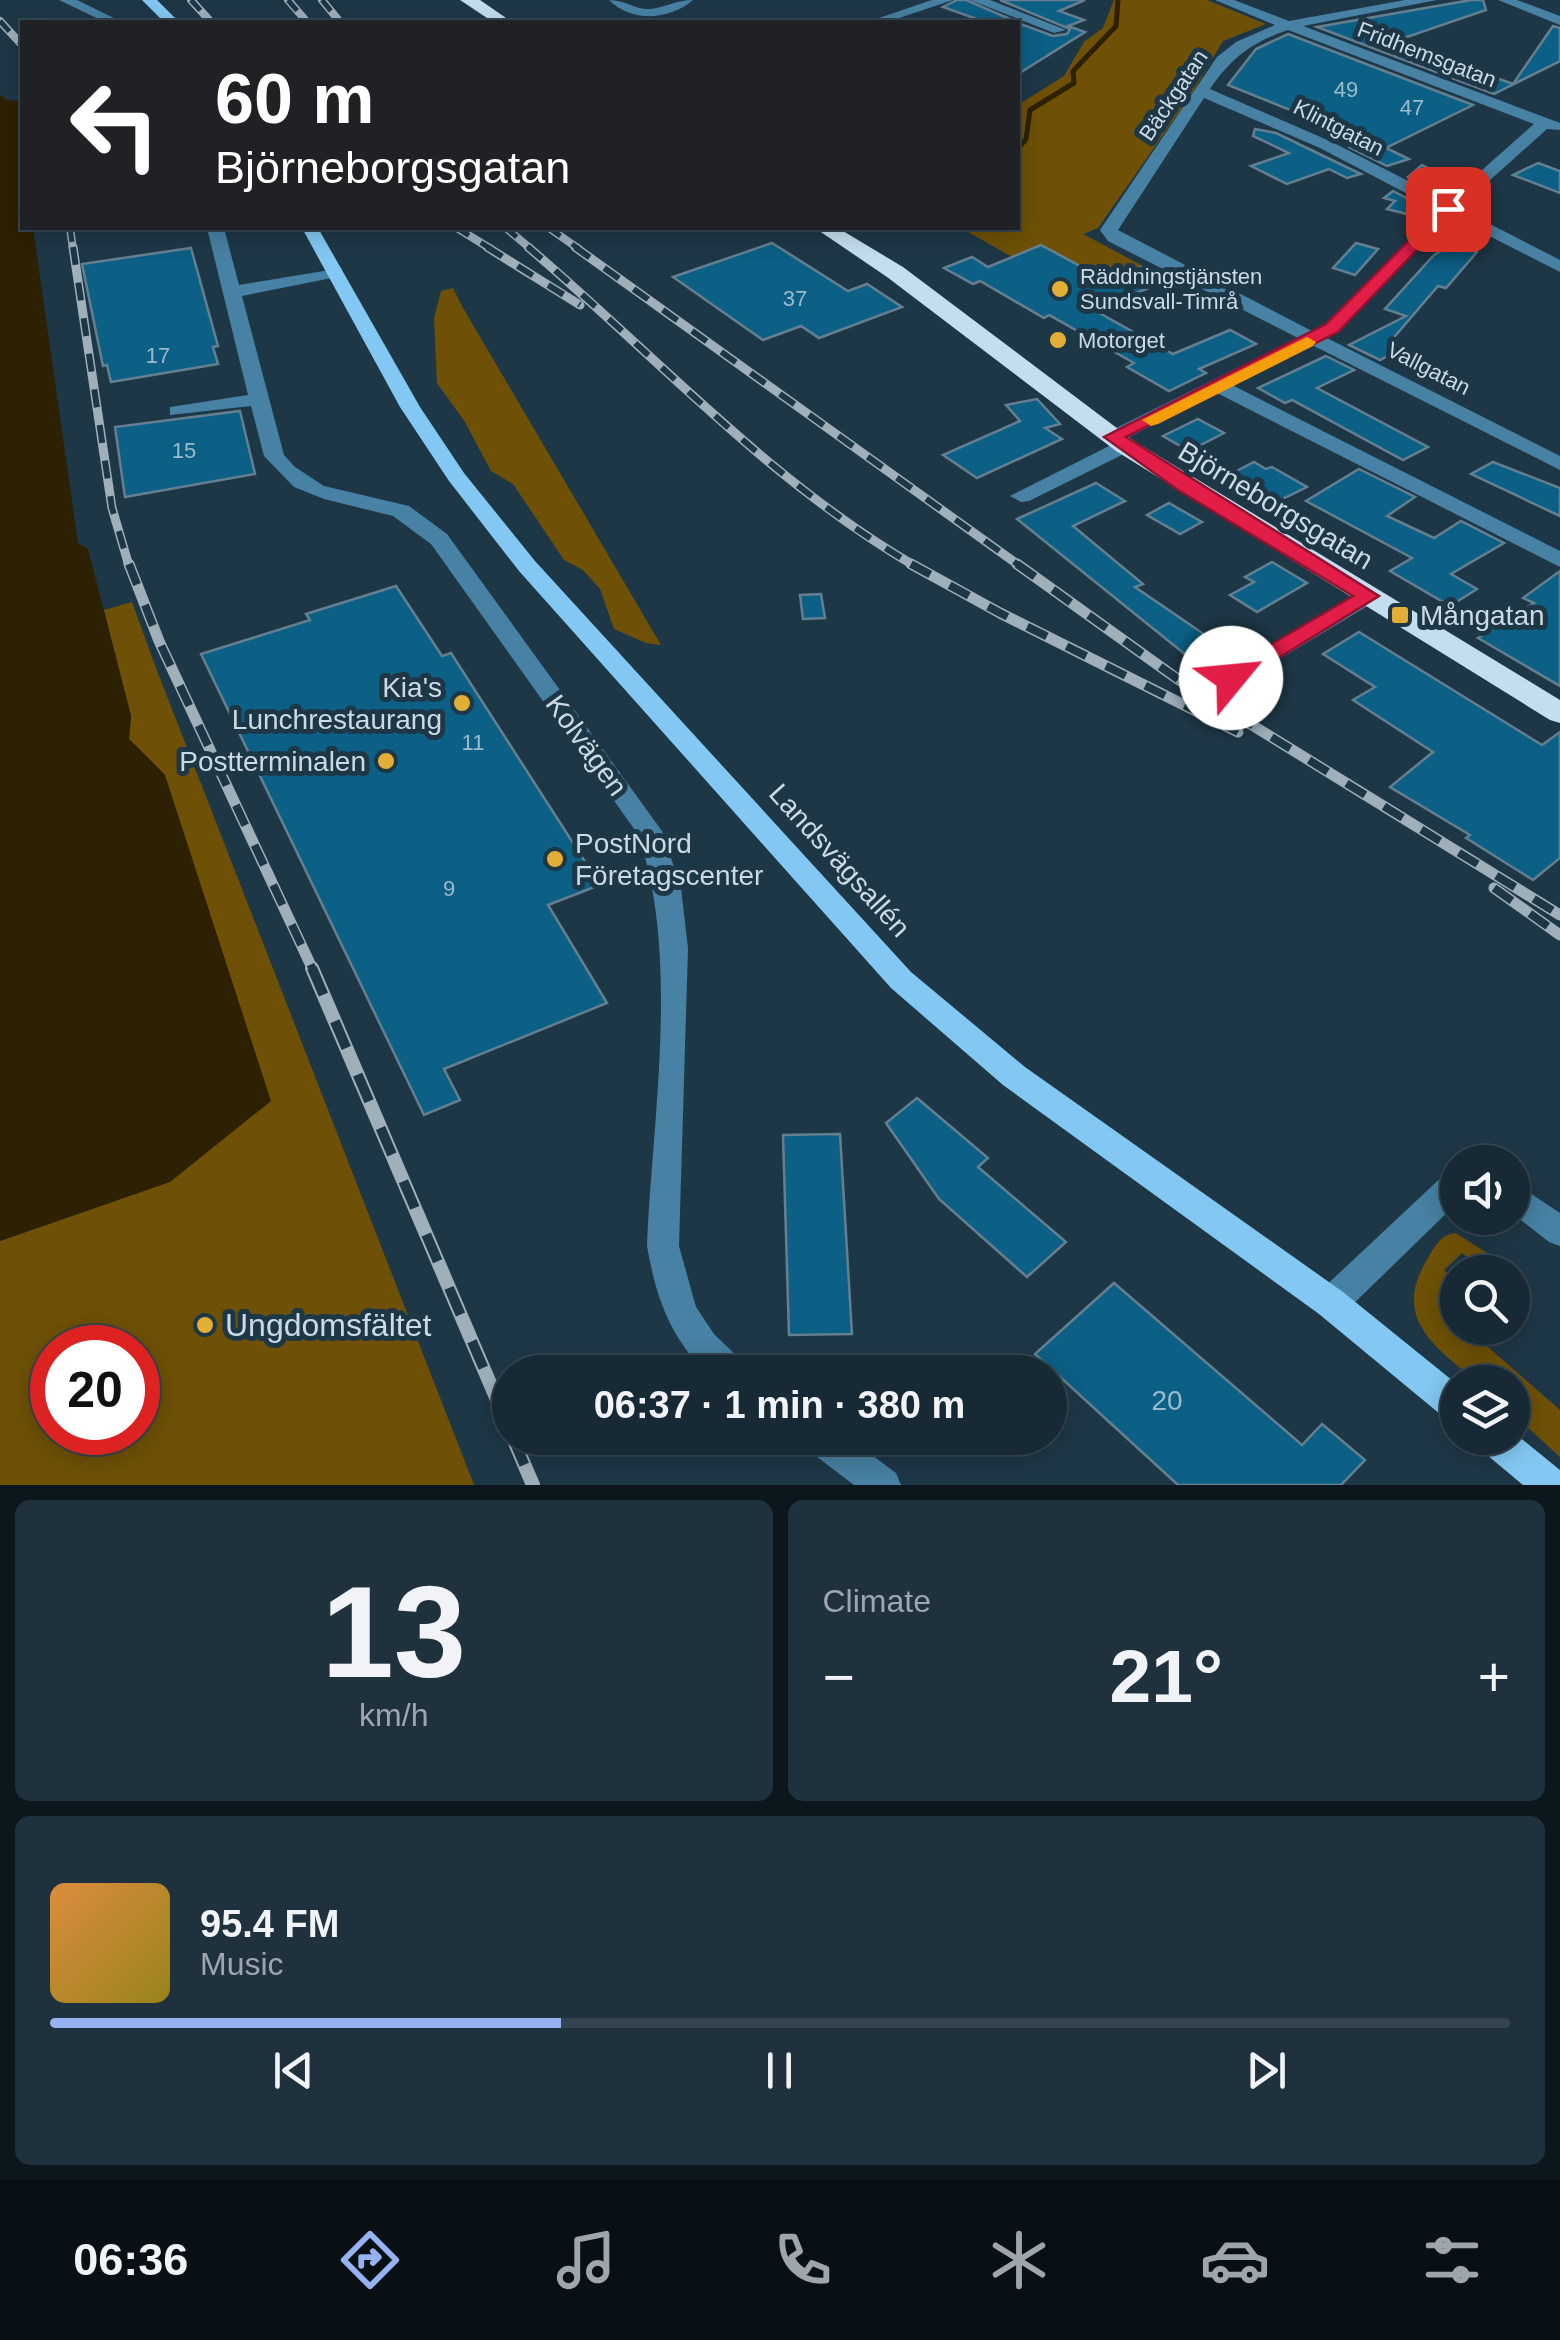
<!DOCTYPE html>
<meta charset="utf-8">
<style>
:root{--surface:#162935;--page:#1f313d;--text:#f1f3f6;--muted:#9ea6ad;--line:#354550;--accent:#95b2f1}
body{margin:0;font-family:Arial,sans-serif;background:var(--page);color:var(--text);height:100vh;display:flex;flex-direction:column;font-size:38px;white-space:nowrap}
*{box-sizing:border-box;margin:0}
p{font-size:32px;color:var(--muted)}
.icon{flex:none;width:55px;height:55px;fill:none;stroke:currentColor;stroke-width:2;stroke-linecap:round;stroke-linejoin:round}
.map{position:relative;height:1485px;overflow:hidden}
.drawer{display:flex;flex-direction:column;gap:15px;padding:15px;background:#0c171d;flex:1}
.drawer>*{flex:none}
.banner{position:absolute;left:20px;top:20px;width:1000px;height:210px;border-radius:0px;box-shadow:0 5px 25px #0003,0 0 0 2px var(--line);background:#202124;color:#fff;overflow:hidden}
.buttons{position:absolute;left:1440px;top:1145px;display:grid;gap:20px}
.buttons a{display:grid;place-items:center;width:90px;height:90px;border-radius:50%;background:var(--surface);box-shadow:0 5px 25px #0003,0 0 0 2px var(--line);font-size:50px}
.speed{position:absolute;left:30px;top:1325px;display:flex;gap:20px;font-size:50px;font-weight:700;text-align:center}
.speed>*{display:grid;place-content:center;width:130px;height:130px;border-radius:50%;background:var(--surface);box-shadow:0 5px 25px #0003,0 0 0 2px var(--line);line-height:1}
.speed .limit{border:15px solid #d22;background:#fff;color:#111}
.pin{position:absolute;display:grid;place-items:center;width:85px;height:85px;color:#fff;margin:-42px;border-radius:20px;box-shadow:0 5px 15px #0006}
.me{position:absolute;width:110px;margin:-55px;rotate:62deg;stroke-linejoin:round;filter:drop-shadow(0 0 8px #0008)}
.turn{display:flex;align-items:center;gap:35px;height:210px;padding:0 30px;font-size:45px}
.turn .icon{width:130px;height:130px;stroke-width:2.5}
.turn b{display:block;font-size:70px;line-height:85px}
.big{font-size:75px;font-weight:700;line-height:1.1}
.drawer .tile{flex:1;display:flex;flex-direction:column;justify-content:center;gap:15px;min-width:0;padding:0 35px;border-radius:15px;background:var(--page)}
.drawer .dial{align-items:center;gap:0}
.dial b{font-size:130px;line-height:1}
.song{display:flex;align-items:center;gap:30px}
.cover{width:120px;height:120px;border-radius:15px;background:linear-gradient(135deg,hsl(30 70% 55%),hsl(50 70% 35%))}
.played{height:10px;border-radius:5px;background:linear-gradient(90deg,var(--accent) 35%,var(--line) 35%)}
.keys{display:flex;justify-content:space-around;direction:ltr}
.heat{display:flex;justify-content:space-between;align-items:center;font-size:55px;direction:ltr}
.drawer .tiles{flex:1;display:grid;gap:15px;grid-template-columns:1fr 1fr}
.tile:last-child{grid-column:span 2}
.trip{position:absolute;left:492px;top:1355px;width:575px;height:100px;border-radius:50px;background:var(--surface);box-shadow:0 5px 25px #0003,0 0 0 2px var(--line);font-weight:700;line-height:100px;text-align:center}
.tab-bar{display:flex;height:160px;justify-content:space-around;align-items:center;background:#091015;color:var(--muted)}
.tab-bar .icon{width:70px;height:70px}
.tab-bar .selected{color:var(--accent)}
.tab-bar b{font-size:45px;color:var(--text)}
.map>svg:first-child{display:block}
.green{fill:#6e5106;fill-rule:evenodd}
.water{fill:#2d2003}
.lines{fill:none;stroke-linecap:round;stroke-linejoin:round}
.stream{stroke:#2d2003;stroke-width:5}
.building{fill:#0c5f85;stroke:#647f90;stroke-width:2.5}
.minor{fill:#4781a3;fill-rule:evenodd}
.major{fill:#83c8f2;fill-rule:evenodd}
.highway{fill:#c4deef;fill-rule:evenodd}
.rail-far3-casing{stroke:#9fb0bb;stroke-width:8}
.rail-far2-casing{stroke:#9fb0bb;stroke-width:9}
.rail-far1-casing{stroke:#9fb0bb;stroke-width:11}
.rail-casing{stroke:#9fb0bb;stroke-width:14}
.rail-far3{stroke:#1e3747;stroke-width:5;stroke-dasharray:14;stroke-linecap:butt}
.rail-far2{stroke:#1e3747;stroke-width:6;stroke-dasharray:18;stroke-linecap:butt}
.rail-far1{stroke:#1e3747;stroke-width:8;stroke-dasharray:22;stroke-linecap:butt}
.rail{stroke:#1e3747;stroke-width:10;stroke-dasharray:29;stroke-linecap:butt}
.route{fill:#e11d48;stroke:#92132f;stroke-width:2.5}
.slow{fill:#f59e0b}
.poi-dot{fill:#e3ae35;stroke:#1e3747;stroke-width:4}
.labels{text-anchor:middle;stroke-width:10;stroke-linejoin:round;paint-order:stroke}
.far-street-label{font-size:22px;fill:#cbdae3;stroke:#1e3747}
.number-label{font-size:22px;fill:#9bbbcc}
.far-poi-label{font-size:22px;fill:#cbdae3;stroke:#1e3747;text-anchor:start}
.street-label{font-size:28px;fill:#cbdae3;stroke:#1e3747}
.poi-label{font-size:28px;fill:#cbdae3;stroke:#1e3747;text-anchor:start}
.near-number-label{font-size:28px;fill:#9bbbcc}
.near-poi-label{font-size:32px;fill:#cbdae3;stroke:#1e3747;text-anchor:start}
</style>
<div class="map">
<svg width="1560" height="1485" viewBox="0 0 1560 1485">
<rect width="100%" height="100%" fill="#1e3747"/>
<g class="green">
<path d="M1114,0H1207L1266,24L1223,41L1191,95L1098,228L1083,234L1143,266L1054,303L1012,257L961,228H1018V105L1064,76L1084,42L1103,28Z"/>
<path d="M453,288L463,308L661,645L646,643L614,629L600,589L583,570L564,560L513,484L491,471L465,422L437,383L434,318L441,291Z"/>
<path d="M132,602L156,668L474,1485H0V1241L169,1182L165,775L129,739L131,716L104,610ZM52,1348H138V1432H52Z"/>
<path d="M1456,1233L1487,1253L1490,1263L1486,1272L1462,1253L1444,1270L1457,1284L1458,1328H1471L1479,1339L1560,1410V1457L1513,1414L1512,1382H1477C1434,1346 1391,1318 1428,1258C1435,1246 1441,1234 1456,1233Z"/>
</g>
<path class="water" d="M0,95L8,100L22,101V228H33L78,543L88,549L131,716L129,739L165,775L271,1101L170,1182L0,1241Z"/>
<g class="lines">
<path class="stream" d="M1018,148L1026,139L1030,110L1074,83L1073,71L1116,26L1118,0"/>
</g>
<g class="building">
<path d="M957,0H966L1017,22H985L943,7Z"/>
<path d="M1000,0H1085L1059,11L1084,20L1068,26L1085,32L1018,74V23L1053,36L1067,34L1070,29Z"/>
<path d="M1471,0H1483L1486,10L1395,41L1513,84L1553,26L1560,28V61L1494,94L1317,27Z"/>
<path d="M1288,34L1473,105L1386,148L1409,159L1387,166L1349,147L1353,135L1228,85L1256,49Z"/>
<path d="M1255,129L1276,133L1361,174L1347,178L1329,169L1287,184L1251,166L1289,153L1253,136Z"/>
<path d="M1538,163L1560,171V193L1513,175Z"/>
<path d="M1422,165L1446,177L1434,190L1408,177Z"/>
<path d="M1393,191L1420,205L1411,215L1387,209L1395,201L1384,198Z"/>
<path d="M772,243L848,291L867,284L902,307L819,338L801,326L763,340L673,277Z"/>
<path d="M1356,243L1378,249L1355,275L1333,268Z"/>
<path d="M1455,243L1477,252L1446,288L1438,286L1390,342L1403,348L1380,360L1349,345L1406,316L1385,309L1434,255Z"/>
<path d="M1041,245L1108,281L1146,265L1171,279L1094,310L1173,354L1230,330L1256,344L1199,369L1206,373L1169,391L1127,367L1134,363L1049,315L1044,318L980,281L973,284L944,268L972,257L988,267Z"/>
<path d="M191,248L218,346L213,347L218,364L111,382L107,365L103,366L82,264Z"/>
<path d="M1326,356L1354,370L1317,388L1428,447L1403,460L1292,400L1285,403L1258,388Z"/>
<path d="M1037,399L1060,424L1045,428L1062,439L977,478L943,455L1020,421L1006,405Z"/>
<path d="M240,411L255,474L125,497L115,427Z"/>
<path d="M1198,419L1224,433L1189,451L1163,436Z"/>
<path d="M1254,462L1266,469L1272,467L1307,487L1274,503L1227,476Z"/>
<path d="M1493,462L1560,488V516L1471,474Z"/>
<path d="M1359,469L1415,497L1387,516L1434,538L1461,521L1504,543L1451,574L1477,589L1450,606L1390,571L1412,558L1306,501Z"/>
<path d="M1096,483L1125,501L1073,526L1143,584L1135,587L1214,641L1186,655L1017,519Z"/>
<path d="M1169,503L1202,522L1180,534L1147,515Z"/>
<path d="M1272,562L1307,583L1257,612L1230,595L1254,582L1245,577Z"/>
<path d="M1560,571V686L1478,638L1534,603L1523,598Z"/>
<path d="M396,586L442,656L451,653L600,885L548,905L607,1003L444,1069L460,1100L424,1115L201,654L310,620L306,614Z"/>
<path d="M821,594L825,618L803,619L800,595Z"/>
<path d="M1359,632L1542,745L1560,732V858L1533,880L1466,838L1470,835L1390,787L1433,752L1353,700L1375,687L1323,654Z"/>
<path d="M917,1098L988,1158L978,1167L1066,1242L1027,1277L939,1199L886,1123Z"/>
<path d="M840,1134L852,1334L789,1335L783,1135Z"/>
<path d="M1114,1283L1302,1445L1322,1424L1365,1460L1341,1485H1178L1035,1354Z"/>
</g>
<g class="lines">
<g class="minor">
<path d="M59,0H77L122,22H105Z"/>
<path d="M609,0C625,0 635,10 651,9C666,7 677,0 693,0C669,20 632,23 609,0Z"/>
<path d="M932,0H953L887,22H867Z"/>
<path d="M970,0H990L1066,30L1054,33Z"/>
<path d="M1215,0H1234L1289,21L1405,0H1437L1303,26L1560,123V130L1547,129L1459,208L1560,260V272L1450,216L1339,332L1327,338L1560,456V470L1312,345L1232,385L1560,551V567L1217,393L1121,441L1132,442V450L1029,501L1021,502L1010,496L1117,442L1106,441V433L1298,338L1108,241L1100,230L1217,57L1236,42L1275,25ZM1288,30L1534,124L1447,201L1332,142L1210,89C1231,58 1252,42 1288,30ZM1204,98L1320,148L1438,210L1325,324L1312,331L1118,230Z"/>
<path d="M1498,0H1517L1560,16V25Z"/>
<path d="M207,228H224L239,285L342,268V276L242,296L284,455L295,467L324,486L409,506L447,534L662,831L681,888L688,948L679,1246L696,1307L714,1334L742,1361L747,1372H706C670,1338 655,1294 647,1246C652,1120 681,951 637,833L431,544L393,516L324,499L294,487L264,456L251,406L170,415V407L248,395Z"/>
<path d="M1368,589L1379,596L1376,601L1239,683H1223L1219,678Z"/>
<path d="M1458,1168V1202L1343,1314L1331,1318L1319,1314L1314,1303L1319,1292L1447,1172Z"/>
<path d="M1512,1181L1560,1213V1246L1549,1242L1512,1213Z"/>
<path d="M803,1438H849L896,1473L901,1485H854L808,1450Z"/>
</g>
<g class="major">
<path d="M142,0H157L179,22H164Z"/>
<path d="M302,228H318L420,407L464,473L535,561L911,972L1025,1067L1343,1292L1458,1385V1423L1446,1419L1319,1314L1003,1085L891,988L519,571L449,481L400,407Z"/>
<path d="M1512,1431L1560,1470V1485H1523L1481,1450L1476,1438H1512Z"/>
</g>
<g class="highway">
<path d="M460,0H480L512,22H493Z"/>
<path d="M815,228H838L903,267L1134,441L1560,700V723L1550,720L1116,451L887,277Z"/>
</g>
<defs>
<g id="rail-far3">
<path d="M191,0L211,22"/>
<path d="M288,0L307,22"/>
<path d="M322,0L340,22"/>
<path d="M0,21L22,45"/>
<path d="M70,228L73,249"/>
<path d="M457,228L491,249"/>
<path d="M506,228L531,249"/>
<path d="M549,228L579,249"/>
</g>
<g id="rail-far2">
<path d="M73,247L112,508L129,566"/>
<path d="M487,247L580,305"/>
<path d="M528,247C655,355 770,482 915,566"/>
<path d="M575,247L1020,566"/>
</g>
<g id="rail-far1">
<path d="M129,564L159,641L313,970"/>
<path d="M911,564L1000,613L1238,732"/>
<path d="M1017,564L1179,680L1560,915"/>
<path d="M1494,888L1560,935"/>
</g>
<g id="rail">
<path d="M312,968L510,1430"/>
<path d="M513,1438L533,1485"/>
</g>
</defs>
<use href="#rail-far3" class="rail-far3-casing"/>
<use href="#rail-far2" class="rail-far2-casing"/>
<use href="#rail-far1" class="rail-far1-casing"/>
<use href="#rail" class="rail-casing"/>
<use href="#rail-far3" class="rail-far3"/>
<use href="#rail-far2" class="rail-far2"/>
<use href="#rail-far1" class="rail-far1"/>
<use href="#rail" class="rail"/>
</g>
<path class="route" d="M1443,206L1456,209L1338,332L1126,437L1379,596L1238,683H1223L1220,678L1223,673L1353,596L1178,490L1104,437L1326,324Z"/>
<path class="slow" d="M1307,337L1316,342L1313,346L1158,424L1151,426L1142,420Z"/>
<g class="poi-dot">
<circle cx="1060" cy="289" r="10"/>
<circle cx="1058" cy="340" r="10"/>
<rect x="1390" y="605" width="20" height="20" rx="5"/>
<circle cx="462" cy="703" r="10"/>
<circle cx="386" cy="761" r="10"/>
<circle cx="555" cy="859" r="10"/>
<circle cx="205" cy="1325" r="10"/>
</g>
<g class="labels">
<g class="far-street-label">
<text transform="translate(1427 54) rotate(21)" y="8">Fridhemsgatan</text>
<text transform="translate(1173 95) rotate(-56)" y="8">Bäckgatan</text>
<text transform="translate(1339 127) rotate(27)" y="8">Klintgatan</text>
<text transform="translate(1429 368) rotate(27)" y="8">Vallgatan</text>
</g>
<g class="number-label">
<text x="1346" y="97">49</text>
<text x="1412" y="115">47</text>
<text x="795" y="306">37</text>
<text x="158" y="363">17</text>
<text x="184" y="458">15</text>
<text x="473" y="750">11</text>
<text x="449" y="896">9</text>
</g>
<g class="far-poi-label">
<text x="1080" y="284">Räddningstjänsten<tspan x="1080" dy="25">Sundsvall-Timrå</tspan></text>
<text x="1078" y="348">Motorget</text>
</g>
<g class="street-label">
<text transform="translate(1276 505) rotate(31)" y="10">Björneborgsgatan</text>
<text transform="translate(587 745) rotate(54)" y="10">Kolvägen</text>
<text transform="translate(840 860) rotate(48)" y="10">Landsvägsallén</text>
</g>
<g class="poi-label">
<text x="1420" y="625">Mångatan</text>
<text x="442" y="697" text-anchor="end">Kia's<tspan x="442" dy="32">Lunchrestaurang</tspan></text>
<text x="366" y="771" text-anchor="end">Postterminalen</text>
<text x="575" y="853">PostNord<tspan x="575" dy="32">Företagscenter</tspan></text>
</g>
<g class="near-number-label">
<text x="1167" y="1410">20</text>
</g>
<g class="near-poi-label">
<text x="225" y="1336">Ungdomsfältet</text>
</g>
</g>
</svg>
<div class="buttons">
<a><svg class="icon" aria-label="sound" viewBox="0 0 24 24"><path d="M4 9h4l5-4v14l-5-4H4zM17 9q2 3 0 6"/></svg></a>
<a><svg class="icon" aria-label="search" viewBox="0 0 24 24"><circle cx="10" cy="10" r="6"/><path d="M15 15l6 6"/></svg></a>
<a><svg class="icon" aria-label="layers" viewBox="0 0 24 24"><path d="M12 4l9 5-9 5-9-5zM3 14l9 5 9-5"/></svg></a>
</div>
<div class="speed"><div class="limit">20</div></div>
<div class="pin" style="left:1448px;top:209px;background:#d93025"><svg class="icon" aria-label="arrive" viewBox="0 0 24 24"><path d="M6 21V4h12l-3 4 3 4H6"/></svg></div>
<svg class="me" style="left:1231px;top:678px" viewBox="-20 -20 40 40"><circle r="19" fill="#fff"/><path d="M0-13L10 11 0 6-10 11z" fill="#e11d48"/></svg>
<div class="trip">06:37 · 1 min · 380 m</div>
<div class="banner">
<div class="turn"><svg class="icon" aria-label="left" viewBox="0 0 24 24"><path d="M17 20v-9H6M10 6l-5 5 5 5"/></svg><div><b>60 m</b>Björneborgsgatan</div></div>
</div>
</div>
<section class="drawer">
<div class="tiles">
<div class="tile dial"><b>13</b><p>km/h</p></div>
<div class="tile"><p>Climate</p>
<div class="heat"><a>−</a><b class="big">21°</b><a>+</a></div>
</div>
<div class="tile">
<div class="song"><i class="cover"></i><div><b>95.4 FM</b><p>Music</p></div></div>
<div class="played"></div>
<div class="keys"><svg class="icon" aria-label="previous" viewBox="0 0 24 24"><path d="M18 5L8 12l10 7zM5 5v14"/></svg><svg class="icon" aria-label="pause" viewBox="0 0 24 24"><path d="M8 5v14M16 5v14"/></svg><svg class="icon" aria-label="next" viewBox="0 0 24 24"><path d="M6 5l10 7-10 7zM19 5v14"/></svg></div>
</div>
</div>
</section>
<nav class="tab-bar">
<b>06:36</b>
<svg class="icon selected" aria-label="directions" viewBox="0 0 24 24"><path d="M12 3l9 9-9 9-9-9zM9 14v-3h6M13 9l2 2-2 2"/></svg>
<svg class="icon" aria-label="music" viewBox="0 0 24 24"><path d="M9 18V5l10-2v13"/><circle cx="6" cy="18" r="3"/><circle cx="16" cy="16" r="3"/></svg>
<svg class="icon" aria-label="phone" viewBox="0 0 24 24"><path d="M5 4h4l2 5-3 2q2 4 5 5l2-3 5 2v4C11 20 4 13 5 4z"/></svg>
<svg class="icon" aria-label="climate" viewBox="0 0 24 24"><path d="M12 3v18M4 7l16 10M4 17L20 7"/></svg>
<svg class="icon" aria-label="car" viewBox="0 0 24 24"><path d="M5 17H2v-5l4-1 3-4h7l3 4 3 1v5h-3M9 17h6M6 11h13"/><circle cx="7" cy="17" r="2"/><circle cx="17" cy="17" r="2"/></svg>
<svg class="icon" aria-label="filters" viewBox="0 0 24 24"><path d="M4 7h16M4 17h16"/><circle cx="9" cy="7" r="2"/><circle cx="15" cy="17" r="2"/></svg>
</nav>
